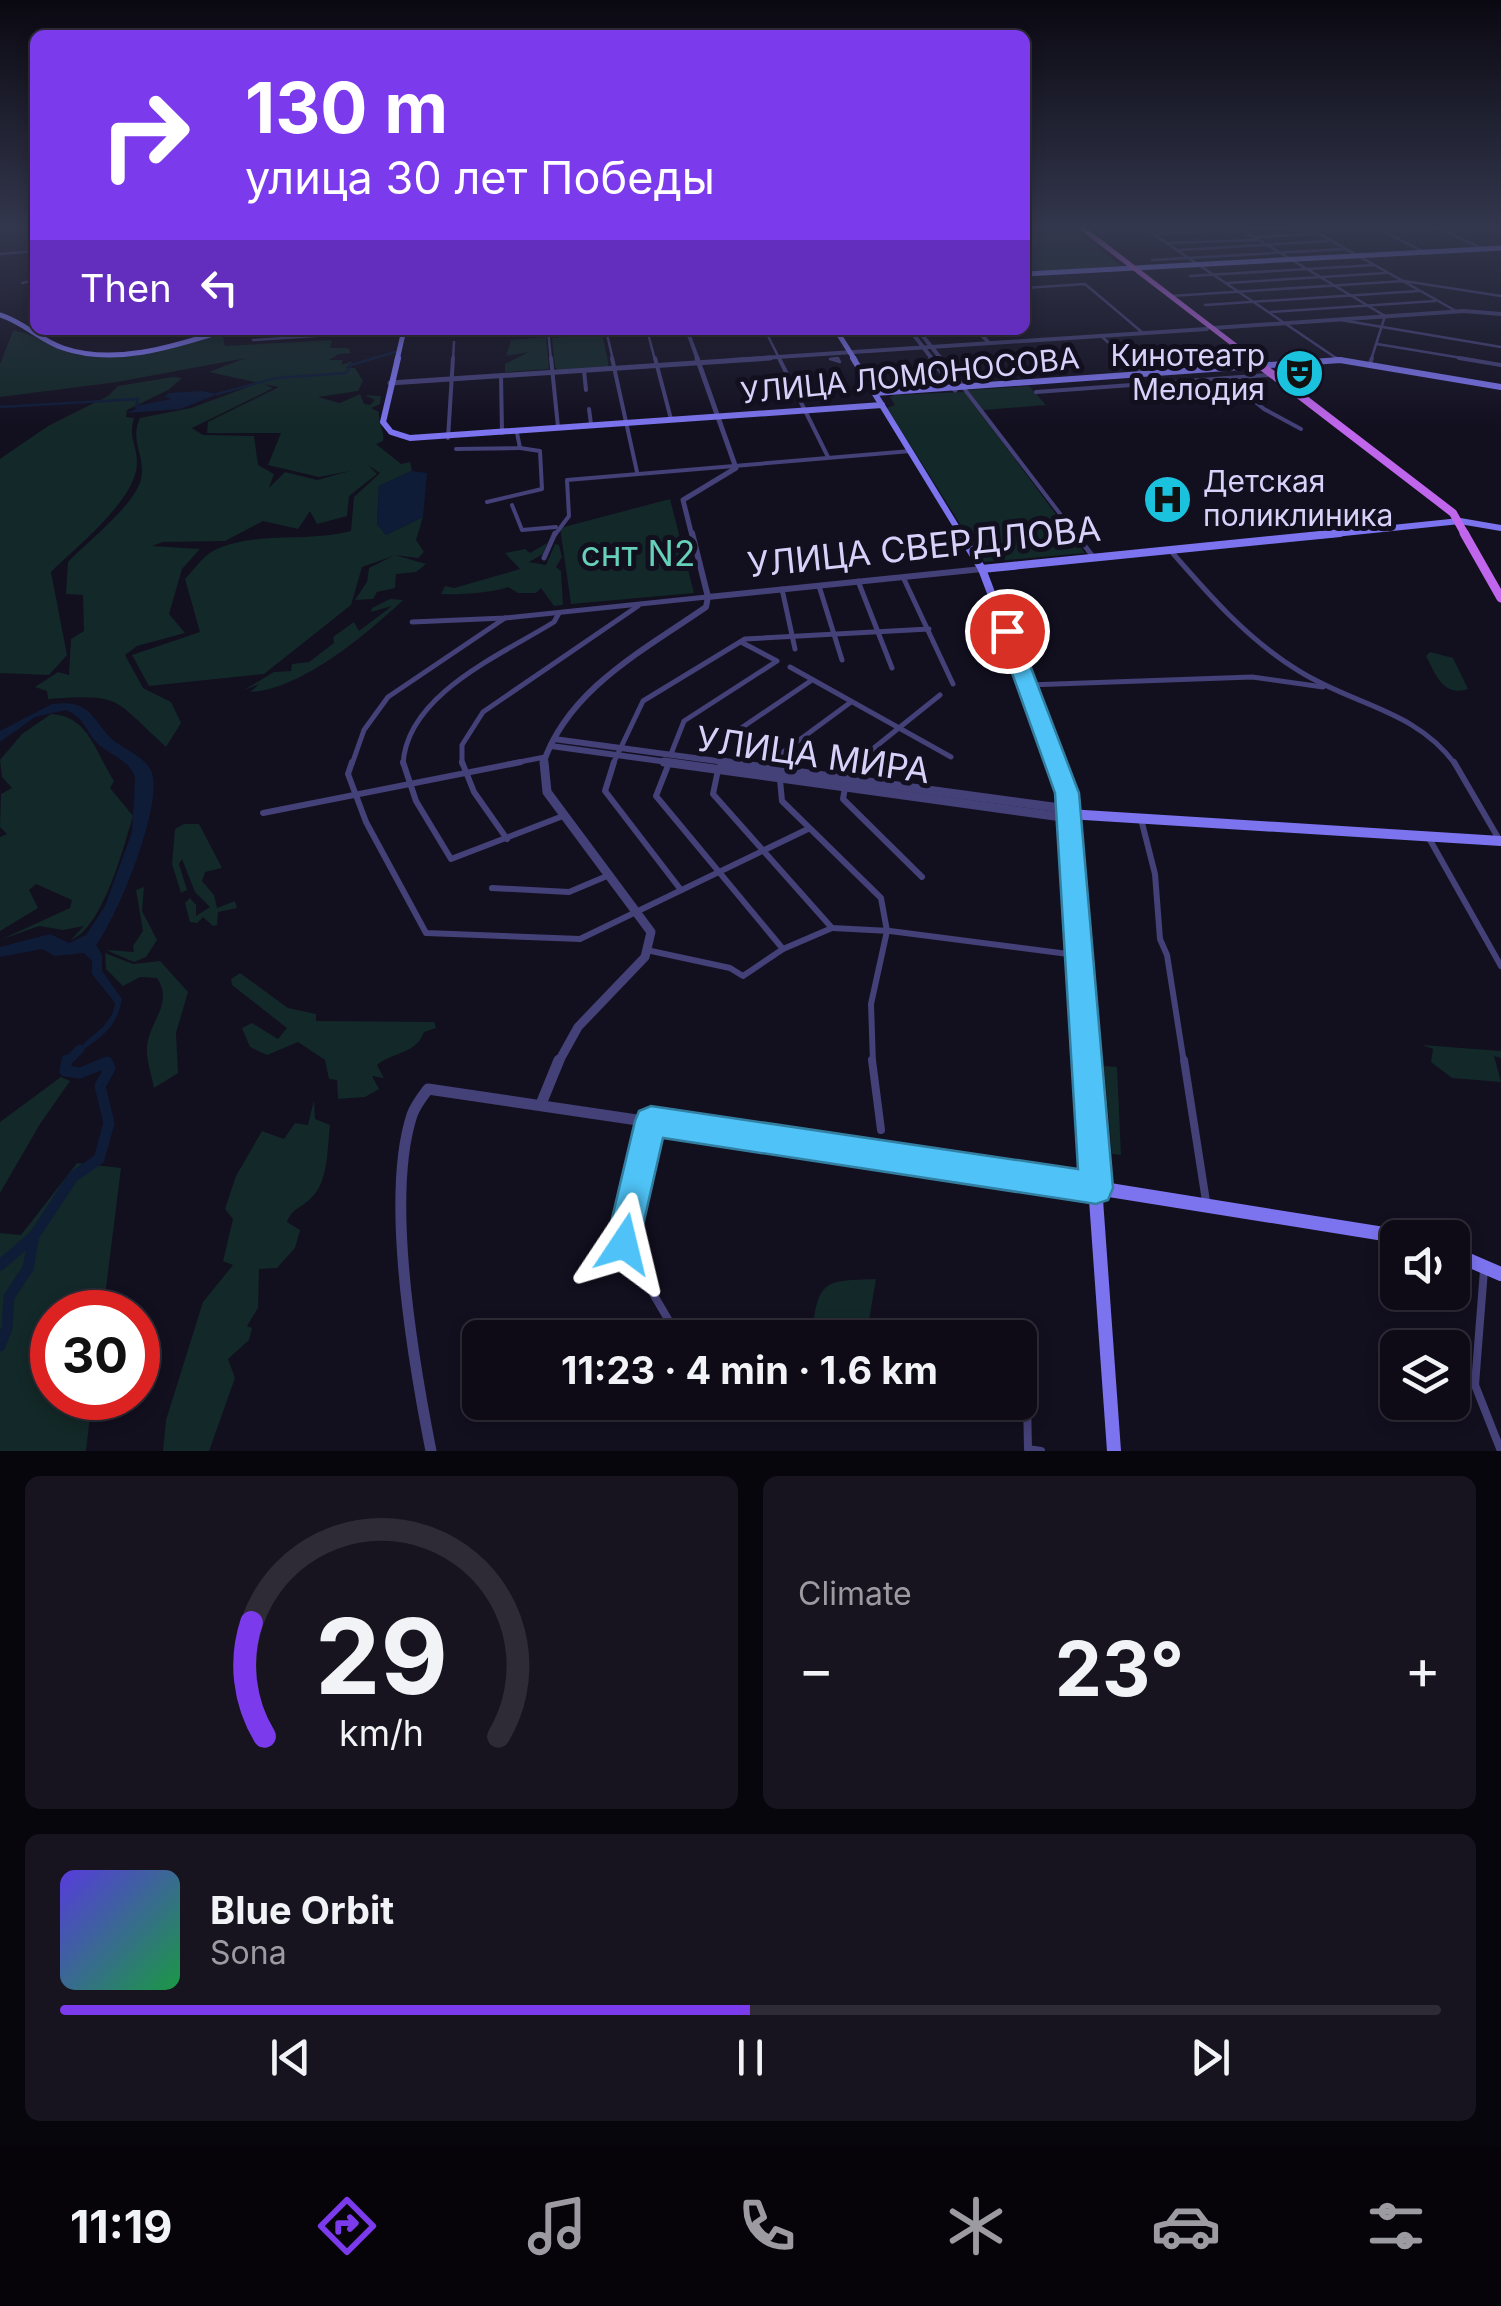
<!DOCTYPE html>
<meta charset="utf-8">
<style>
:root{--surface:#0e0b17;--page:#171420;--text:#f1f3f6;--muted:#9b9ba1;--line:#2e2b36;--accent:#7c3aed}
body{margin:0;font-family:Inter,sans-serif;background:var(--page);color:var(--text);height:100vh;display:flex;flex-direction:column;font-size:38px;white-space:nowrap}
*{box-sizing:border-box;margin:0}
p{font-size:32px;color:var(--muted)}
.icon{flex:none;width:55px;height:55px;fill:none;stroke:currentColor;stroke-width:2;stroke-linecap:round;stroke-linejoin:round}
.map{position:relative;height:1451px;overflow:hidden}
.panel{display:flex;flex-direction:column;gap:25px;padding:25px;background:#08060d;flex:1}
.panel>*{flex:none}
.top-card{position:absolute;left:30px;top:30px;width:1000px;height:305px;border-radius:15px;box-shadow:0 5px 15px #0003,0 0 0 2px var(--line);background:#7c3aed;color:#fff;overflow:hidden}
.buttons{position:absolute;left:1380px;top:1220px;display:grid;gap:20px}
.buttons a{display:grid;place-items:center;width:90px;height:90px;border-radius:15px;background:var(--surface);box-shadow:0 5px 15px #0003,0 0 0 2px var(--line);font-size:50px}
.speed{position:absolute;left:30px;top:1290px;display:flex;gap:20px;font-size:50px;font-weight:700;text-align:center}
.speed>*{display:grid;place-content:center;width:130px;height:130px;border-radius:50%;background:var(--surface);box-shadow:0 5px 15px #0003,0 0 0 2px var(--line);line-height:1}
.speed .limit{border:15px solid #d22;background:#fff;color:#111}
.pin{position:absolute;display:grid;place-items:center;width:85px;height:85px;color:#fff;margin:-42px;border:5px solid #fff;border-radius:50%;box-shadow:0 2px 10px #0007}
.me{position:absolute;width:110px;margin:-55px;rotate:10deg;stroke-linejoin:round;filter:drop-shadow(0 0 8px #0008)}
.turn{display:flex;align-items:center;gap:35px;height:210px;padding:0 50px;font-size:45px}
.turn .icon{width:130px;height:130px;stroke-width:2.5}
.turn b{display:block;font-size:70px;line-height:85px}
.then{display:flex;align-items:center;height:95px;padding:0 50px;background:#0003;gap:20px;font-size:38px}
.big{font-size:75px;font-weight:700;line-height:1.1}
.panel .card{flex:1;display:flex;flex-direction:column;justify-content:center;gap:15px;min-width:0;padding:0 35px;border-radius:15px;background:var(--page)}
.panel .dial{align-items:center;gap:0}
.dial svg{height:260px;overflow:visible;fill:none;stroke:var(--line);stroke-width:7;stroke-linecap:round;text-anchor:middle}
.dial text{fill:var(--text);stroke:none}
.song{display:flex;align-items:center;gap:30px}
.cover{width:120px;height:120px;border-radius:15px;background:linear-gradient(135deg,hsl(250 70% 55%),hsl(140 70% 35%))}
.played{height:10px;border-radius:5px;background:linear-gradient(90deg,var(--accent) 50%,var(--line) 50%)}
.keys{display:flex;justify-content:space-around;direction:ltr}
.heat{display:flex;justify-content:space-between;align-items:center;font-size:55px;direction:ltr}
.panel .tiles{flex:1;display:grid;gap:25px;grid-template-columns:1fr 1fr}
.card:last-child{grid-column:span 2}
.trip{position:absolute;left:462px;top:1320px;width:575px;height:100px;border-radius:15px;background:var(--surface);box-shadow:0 5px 15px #0003,0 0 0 2px var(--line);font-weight:700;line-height:100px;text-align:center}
.dock{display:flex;height:160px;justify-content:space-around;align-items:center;background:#060409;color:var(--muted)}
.dock .icon{width:70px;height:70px}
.dock .current{color:var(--accent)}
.dock b{font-size:45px;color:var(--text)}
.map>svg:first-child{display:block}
.green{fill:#132828;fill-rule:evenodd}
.water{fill:#0f1c38}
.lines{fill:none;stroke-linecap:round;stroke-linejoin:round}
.stream{stroke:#0f1c38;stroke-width:2.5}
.river-far1{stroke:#0f1c38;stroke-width:9}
.river{stroke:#0f1c38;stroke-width:11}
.pedestrian{stroke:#444078;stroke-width:2.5}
.minor-far4{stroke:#444078;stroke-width:2.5}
.minor-far3{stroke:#444078;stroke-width:4}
.minor-far2{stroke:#444078;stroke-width:5}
.minor-far1{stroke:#444078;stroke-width:6}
.minor{stroke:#444078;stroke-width:8}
.tertiary-far4{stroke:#444078;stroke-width:4}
.tertiary-far3{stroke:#444078;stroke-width:5}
.tertiary-far2{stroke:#444078;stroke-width:6}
.tertiary-far1{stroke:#444078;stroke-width:9}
.tertiary{stroke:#444078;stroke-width:11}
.secondary-far4{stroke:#7c74ee;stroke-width:5}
.secondary-far3{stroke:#7c74ee;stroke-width:6}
.secondary-far2{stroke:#7c74ee;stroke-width:8}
.secondary-far1{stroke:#7c74ee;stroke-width:10}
.secondary{stroke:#7c74ee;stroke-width:14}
.primary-far2{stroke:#c066ed;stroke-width:5}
.primary-far1{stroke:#c066ed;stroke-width:8}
.primary{stroke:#c066ed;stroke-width:9}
.route{fill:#4fc3f7;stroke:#337fa1;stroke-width:2.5}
.labels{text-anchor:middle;stroke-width:10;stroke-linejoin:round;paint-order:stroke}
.far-poi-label{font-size:30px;fill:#d8d2fa;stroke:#120f1f;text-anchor:end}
.far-street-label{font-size:30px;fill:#d8d2fa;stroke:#120f1f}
.street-label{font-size:35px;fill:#d8d2fa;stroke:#120f1f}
.park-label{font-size:35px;fill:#67d0ba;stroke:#120f1f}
</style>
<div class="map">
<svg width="1501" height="1451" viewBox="0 0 1501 1451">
<rect width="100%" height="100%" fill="#120f1f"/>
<g class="green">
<path d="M1025,225H1069L1121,266L1025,272Z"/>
<path d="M13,331C33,332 45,346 64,349C119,360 170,346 222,333L225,346L332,340L330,348H348L351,353L339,354L329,360H343L341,365L353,361L346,368H355L363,381L358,391L318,397L340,403L360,394L364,404L370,405L375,400L365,395L381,396L380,404L371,408L379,412C378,423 385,432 383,441L376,444L401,464L410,462L412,471L379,486L377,524L386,535L423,517L416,540L424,552L418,558L395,555L426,564L416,572L396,574L395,588L377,592L373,599L355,600L367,582L369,568L393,556L362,567L351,605L264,674L149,686L132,655L200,632L185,579C193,571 202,557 213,551C253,530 307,543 351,531L354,497L380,473L368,465L377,474L349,496L347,516L317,524L310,511L298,529L263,521L225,541L163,542L152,546L200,549L182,569L169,614L185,633L137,646L125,655L143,688L171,702L181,723L166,747C112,698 123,694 48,699L47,691L35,687L58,672L69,675L71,639L84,631L83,595L66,594L68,562C87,542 135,505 141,479C146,456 129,441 140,418L191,408L259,383L209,372L246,358L117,382L0,397V364ZM264,384L279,387L208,422L207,433H281L268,465L319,477L350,471L317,480L285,472L269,488L274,474L258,465L254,436L203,435L192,428L273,388Z"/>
<path d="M602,334L609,367L559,371L555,367L552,338Z"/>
<path d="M546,337L549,369L505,372V364L529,352L506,356L511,340Z"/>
<path d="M173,377L182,378L168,390L127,410L126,417L134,418C128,440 137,443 137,463C137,499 76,547 51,572L67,655L49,675L0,673V459L48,426L108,396L118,386Z"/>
<path d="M1029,386L1046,405L983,410L968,390Z"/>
<path d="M965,392L1085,553L984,562L887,408L895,405L890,397L894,395Z"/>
<path d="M670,499L694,593L571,604L560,528Z"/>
<path d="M547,543L543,554L529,562L546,565L555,544L559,545L562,557L556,567L561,571L563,605L554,606L541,588L536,593H518L508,587C492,593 457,595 441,594L445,586L454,588L520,569L505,553L525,549L530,553Z"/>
<path d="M390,599L403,600C367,634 301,690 250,692L259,684L244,690L274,672L291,671L292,664L309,662L334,643L333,637L354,622L359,631L392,606L371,612L372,608Z"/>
<path d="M1430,652L1453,658L1468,689C1443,697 1436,675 1426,656Z"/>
<path d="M51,714C89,716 95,752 114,781L110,788L133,816C123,849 103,927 71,940L84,926L63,930L39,926L0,940L70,908L72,900L36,884L29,890L38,908L0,931V837L7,834L0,827L1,794L12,788L2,777L0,760L22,734Z"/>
<path d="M184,824H199L222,868L205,872L202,881L214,895L217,908L235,901L237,908L218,912L217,925L213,926L203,917L197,923L190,922L185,903L190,898L196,905V916L210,907L195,892L182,859L179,864L187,890L181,893L172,864L175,829Z"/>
<path d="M144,887L142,911L157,940L146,957L134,962L106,950L134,952L133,946L143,931L136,890Z"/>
<path d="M105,953L133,964L160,961L188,992L176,1033L178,1073L154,1088C152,1076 146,1060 147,1047C149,1021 174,1004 157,978L140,977L123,986L106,969Z"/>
<path d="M240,973L288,1008L316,1014V1021L434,1022L436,1028L424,1032C417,1054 392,1052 377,1065L384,1078L372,1076L379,1089L365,1097L338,1099L337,1080L329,1079L325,1060L298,1042L267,1055L250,1047L242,1028L252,1023L278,1039L287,1028L232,985L231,979Z"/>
<path d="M1422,1045L1501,1051V1058L1494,1056L1501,1082L1452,1078L1431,1062L1433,1049Z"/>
<path d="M1104,1066L1117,1067L1121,1155L1112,1154Z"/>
<path d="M61,1077L70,1081L40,1124L0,1193V1122Z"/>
<path d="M314,1100L315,1119L330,1125C327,1149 329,1184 309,1200C299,1209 292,1209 287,1222L300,1230L295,1248L277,1268L259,1269L258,1308L247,1326L252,1328L249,1340L228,1359L235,1378L209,1451H163L166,1420L203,1302L233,1265L223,1261L233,1219L225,1209L236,1176L262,1131L284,1139L295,1123L308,1125Z"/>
<path d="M77,1163L121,1168L103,1312H52V1398H92L86,1451H0V1233L21,1235Z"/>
<path d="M876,1279L868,1326L854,1337L812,1332C819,1279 824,1281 876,1279Z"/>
</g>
<g class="water">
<path d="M201,391L218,394L180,409L127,413L136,409L135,406L172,399L164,397L169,393Z"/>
<path d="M412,471L427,473L423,517L386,535L377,524L379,486Z"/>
<path d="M52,704C83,700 89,710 106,733C118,749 144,753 152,773C163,806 117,918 96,945L102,955V971L122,999C117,1029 99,1039 75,1055C86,1035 112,1029 115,1003L92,974V961L84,953L55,956L42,949L0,957V947L50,934L69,943L86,935L105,906L132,832L135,778C131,761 112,756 99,745C86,733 85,717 66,710L35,717L0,742V731Z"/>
</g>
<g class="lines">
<g class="stream">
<path d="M1039,245L1096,249"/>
<path d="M217,394L276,378L346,373L351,365L395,352"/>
<path d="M0,407L138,399L136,406"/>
</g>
<path class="river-far1" d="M66,1063L80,1049"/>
<g class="river">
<path d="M0,1265L34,1236"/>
<path d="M0,1346L7,1328L9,1297L28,1268L34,1236L73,1177L99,1159L109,1123L100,1086L110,1068L107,1062L80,1073L65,1071L67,1060"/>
</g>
<path class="pedestrian" d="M838,358L840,362L830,359Z"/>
<g class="minor-far4">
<path d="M1140,225L1339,360"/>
<path d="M1234,225L1385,316L1371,360"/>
<path d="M1371,225L1426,253"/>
<path d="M1432,225L1483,249"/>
<path d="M1307,227L1456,311"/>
<path d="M1155,234L1332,225"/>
<path d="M1256,237L1315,234"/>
<path d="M1168,243L1257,240"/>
<path d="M1180,250L1328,241"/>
<path d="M0,254L35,251"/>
<path d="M1152,260L1346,249"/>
<path d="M1190,276L1375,265"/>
<path d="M22,283L35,280"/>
<path d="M1227,283L1386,273"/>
<path d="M1025,288L1085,284L1143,333"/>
<path d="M1171,296L1404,281L1501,296"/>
<path d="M1205,305L1419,291"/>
<path d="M1271,312L1435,301"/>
<path d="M1341,320L1501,347"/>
<path d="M548,330L551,360"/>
<path d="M606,330L613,360"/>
<path d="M647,330L655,360"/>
<path d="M765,330L780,360"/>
<path d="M606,333L653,330"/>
<path d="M1101,336L1128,360"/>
<path d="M253,340L406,330"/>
<path d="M1377,344L1474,360"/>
<path d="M453,360L454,342"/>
</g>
<g class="minor-far3">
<path d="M551,358L558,427"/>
<path d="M612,358L637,472"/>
<path d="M655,358L671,419"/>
<path d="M779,358L828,457"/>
<path d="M1125,358L1143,374"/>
<path d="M1335,358L1340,361"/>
<path d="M1459,358L1501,365"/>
<path d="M1370,363L1372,358"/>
<path d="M584,371L586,390"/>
<path d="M501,376L502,433"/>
<path d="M1228,380L1264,409L1301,429"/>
<path d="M963,387L1077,536"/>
<path d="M1036,392L1268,375"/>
<path d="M589,409L591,424"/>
<path d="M448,438L453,358"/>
<path d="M456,449L520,448L517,433"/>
<path d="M487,502L542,489L540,451L520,448"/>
<path d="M512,505L522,530L556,527"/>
<path d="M554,536L569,516L567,480L911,451"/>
</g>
<g class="minor-far2">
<path d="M1075,533L1094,558"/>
<path d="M1170,550C1209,595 1248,640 1299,671C1353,705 1416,710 1455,764"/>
<path d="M544,558L555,533"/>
<path d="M903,577L953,684"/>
<path d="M858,581L892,668"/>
<path d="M819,586L842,660"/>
<path d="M782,589L795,649"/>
<path d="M412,622L505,618L707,597"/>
<path d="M790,667L951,757"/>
<path d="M1028,685L1252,677L1323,687"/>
<path d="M671,754L684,721L777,661L741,642"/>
<path d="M722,760L728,737L812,680"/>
<path d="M352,764L364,730L388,697L505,618"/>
<path d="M403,764C407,694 501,655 554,622L559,613"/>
<path d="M462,764V745L483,712L638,606"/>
<path d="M509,764L545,757"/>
<path d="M613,764L643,701L745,639L929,629"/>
<path d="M780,764L783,752L851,702"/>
<path d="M854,764L940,695"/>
</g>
<g class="minor-far1">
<path d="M352,762L348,774L366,822L426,933L580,939L808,829"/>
<path d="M403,762L416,801L451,859L563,816"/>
<path d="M462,762L474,792L507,839"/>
<path d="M614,762L605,791L681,890"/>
<path d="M1454,762L1500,841"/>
<path d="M669,763L656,796L783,949"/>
<path d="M779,769L781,762"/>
<path d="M718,770L713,794L832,928L890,931L1076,955"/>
<path d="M849,778L854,762"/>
<path d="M780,780L782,801L881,898L887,931L871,1004L873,1063"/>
<path d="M845,788L843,799L922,877"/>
<path d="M263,813L521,762"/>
<path d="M1141,819L1155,874L1160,939L1167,955L1184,1063"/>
<path d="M1430,840L1501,966"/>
<path d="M492,888L569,892L607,876"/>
<path d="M651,951L730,968L743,976L783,949L832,928"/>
</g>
<g class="minor">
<path d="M872,1060L881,1130"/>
<path d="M1184,1060L1206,1201"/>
<path d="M650,1124L624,1244L679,1338"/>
<path d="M1484,1270L1475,1385L1501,1451"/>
<path d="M1020,1399L1027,1400L1028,1449L1041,1451"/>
</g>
<g class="tertiary-far4">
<path d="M1213,328L1464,311L1501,314"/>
<path d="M687,330L698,360"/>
<path d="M910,330L933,360"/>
<path d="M918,330L942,360"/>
<path d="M977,330L989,343"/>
<path d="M732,360L1207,329"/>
</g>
<g class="tertiary-far3">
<path d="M931,358L955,390"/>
<path d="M940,358L963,387"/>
<path d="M390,383L770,358"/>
<path d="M692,536L683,500L736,468L697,358"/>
</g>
<g class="tertiary-far2">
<path d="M692,533L708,597"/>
<path d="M708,597L982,569"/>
<path d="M554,739L739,764"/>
<path d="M551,746L682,764"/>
<path d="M543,764C568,689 644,650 706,607L708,597"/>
</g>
<g class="tertiary-far1">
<path d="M544,762L547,792L651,932L645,957L578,1027L558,1063"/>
<path d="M664,762L1069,818"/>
<path d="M721,762L1068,809"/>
</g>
<g class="tertiary">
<path d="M541,1104L559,1060"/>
<path d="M431,1451C414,1365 385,1197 412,1115C415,1106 422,1097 428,1089L1097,1188"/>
</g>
<g class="secondary-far4">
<path d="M1025,274L1501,248"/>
<path d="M0,315C23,322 40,340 63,348C116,366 175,346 226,330"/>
<path d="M836,330L855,360"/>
<path d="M397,360L404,330"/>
<path d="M1335,360H1342"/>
</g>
<g class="secondary-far3">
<path d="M398,358L383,422L391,432L410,438L882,405"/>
<path d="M853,358L962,536"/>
<path d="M875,393L1340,360L1501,387"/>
<path d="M1315,536L1460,521L1501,528"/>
</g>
<g class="secondary-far2">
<path d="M960,533L982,569L1056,764"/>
<path d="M982,569L1340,533"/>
</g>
<g class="secondary-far1">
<path d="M1055,762L1067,793L1086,1063"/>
<path d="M1068,814L1501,841"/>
</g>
<g class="secondary">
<path d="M1086,1060L1114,1451"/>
<path d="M1097,1188L1409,1238"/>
<path d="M1452,1253L1501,1274"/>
</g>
<path class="primary-far2" d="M1078,225L1254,360"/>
<path class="primary-far1" d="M1251,358L1453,513L1466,536"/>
<path class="primary" d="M1464,533L1501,598"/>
</g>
<linearGradient id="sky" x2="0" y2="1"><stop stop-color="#0a0811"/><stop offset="0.53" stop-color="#33374d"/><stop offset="1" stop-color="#33374d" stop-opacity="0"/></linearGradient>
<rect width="1501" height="428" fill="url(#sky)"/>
<path class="route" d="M1007,625L1017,631L1079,793L1113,1188L1108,1200L1096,1204L663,1138L636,1256L624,1262L611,1256L606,1244L635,1121L639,1111L651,1106L1078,1169L1055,793L997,631Z"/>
<defs>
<symbol id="theatre-disc" viewBox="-11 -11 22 22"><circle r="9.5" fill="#1bc2dd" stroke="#120f1f"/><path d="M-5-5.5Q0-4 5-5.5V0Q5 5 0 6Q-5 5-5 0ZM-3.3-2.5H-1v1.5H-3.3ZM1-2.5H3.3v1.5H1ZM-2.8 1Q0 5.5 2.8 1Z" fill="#111"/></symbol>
<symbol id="hospital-disc" viewBox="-11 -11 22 22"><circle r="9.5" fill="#1bc2dd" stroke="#120f1f"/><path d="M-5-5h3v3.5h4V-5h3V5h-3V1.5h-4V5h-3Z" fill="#111"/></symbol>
</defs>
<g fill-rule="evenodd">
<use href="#theatre-disc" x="1272" y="346" width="55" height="55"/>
<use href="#hospital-disc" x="1140" y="472" width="55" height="55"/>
</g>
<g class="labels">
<g class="far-poi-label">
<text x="1265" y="366">Кинотеатр<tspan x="1265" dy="34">Мелодия</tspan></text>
<text x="1203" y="492" text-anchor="start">Детская<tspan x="1203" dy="34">поликлиника</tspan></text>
</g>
<g class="far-street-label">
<text transform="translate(910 376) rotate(-6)" y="10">УЛИЦА ЛОМОНОСОВА</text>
</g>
<g class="street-label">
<text transform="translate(924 547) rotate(-6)" y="12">УЛИЦА СВЕРДЛОВА</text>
<text transform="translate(813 755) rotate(8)" y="12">УЛИЦА МИРА</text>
</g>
<g class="park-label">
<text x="638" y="566">снт N2</text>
</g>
</g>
</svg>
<div class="buttons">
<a><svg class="icon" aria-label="sound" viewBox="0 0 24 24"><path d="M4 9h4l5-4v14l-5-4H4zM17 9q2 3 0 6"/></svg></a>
<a><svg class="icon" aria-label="layers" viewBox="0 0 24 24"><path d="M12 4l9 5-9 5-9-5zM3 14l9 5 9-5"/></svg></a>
</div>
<div class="speed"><div class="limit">30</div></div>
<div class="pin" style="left:1007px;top:631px;background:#d93025"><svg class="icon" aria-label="arrive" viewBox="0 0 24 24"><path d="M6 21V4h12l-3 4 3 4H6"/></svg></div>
<svg class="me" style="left:624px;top:1244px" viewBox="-20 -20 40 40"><path d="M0-17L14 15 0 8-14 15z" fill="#4fc3f7" stroke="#fff" stroke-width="4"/></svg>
<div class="trip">11:23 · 4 min · 1.6 km</div>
<div class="top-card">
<div class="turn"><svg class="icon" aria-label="right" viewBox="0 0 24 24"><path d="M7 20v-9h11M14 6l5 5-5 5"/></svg><div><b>130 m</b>улица 30 лет Победы</div></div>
<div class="then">Then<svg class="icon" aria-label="left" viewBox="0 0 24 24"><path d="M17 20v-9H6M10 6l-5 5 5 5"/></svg></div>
</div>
</div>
<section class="panel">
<div class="tiles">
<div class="card dial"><svg viewBox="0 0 100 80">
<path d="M14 69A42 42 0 1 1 86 69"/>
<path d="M14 69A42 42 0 0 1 10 34" stroke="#7c3aed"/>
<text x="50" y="56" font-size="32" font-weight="700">29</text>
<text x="50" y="72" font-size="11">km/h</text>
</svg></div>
<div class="card"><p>Climate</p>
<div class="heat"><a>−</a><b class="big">23°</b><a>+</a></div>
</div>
<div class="card">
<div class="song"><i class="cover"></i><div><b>Blue Orbit</b><p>Sona</p></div></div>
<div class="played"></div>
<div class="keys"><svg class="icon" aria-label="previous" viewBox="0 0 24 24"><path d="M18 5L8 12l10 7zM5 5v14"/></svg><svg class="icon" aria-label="pause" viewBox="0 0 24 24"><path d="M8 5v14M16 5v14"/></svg><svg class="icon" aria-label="next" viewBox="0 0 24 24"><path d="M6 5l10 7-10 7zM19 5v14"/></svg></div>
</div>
</div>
</section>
<nav class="dock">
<b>11:19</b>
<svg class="icon current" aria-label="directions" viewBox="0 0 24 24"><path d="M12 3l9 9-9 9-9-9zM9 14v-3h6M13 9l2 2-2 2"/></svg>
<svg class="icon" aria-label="music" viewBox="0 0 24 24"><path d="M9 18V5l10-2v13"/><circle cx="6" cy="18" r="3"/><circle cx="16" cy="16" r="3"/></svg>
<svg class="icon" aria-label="phone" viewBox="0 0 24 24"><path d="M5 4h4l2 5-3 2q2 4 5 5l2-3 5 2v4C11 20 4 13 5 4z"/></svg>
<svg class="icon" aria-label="climate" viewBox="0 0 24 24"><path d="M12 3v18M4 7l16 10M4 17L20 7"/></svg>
<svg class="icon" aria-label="car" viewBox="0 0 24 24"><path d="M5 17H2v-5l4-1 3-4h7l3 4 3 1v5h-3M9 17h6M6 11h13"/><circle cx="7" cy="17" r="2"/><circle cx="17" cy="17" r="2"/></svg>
<svg class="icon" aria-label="filters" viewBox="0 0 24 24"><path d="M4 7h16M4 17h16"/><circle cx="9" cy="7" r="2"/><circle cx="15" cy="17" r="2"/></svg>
</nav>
